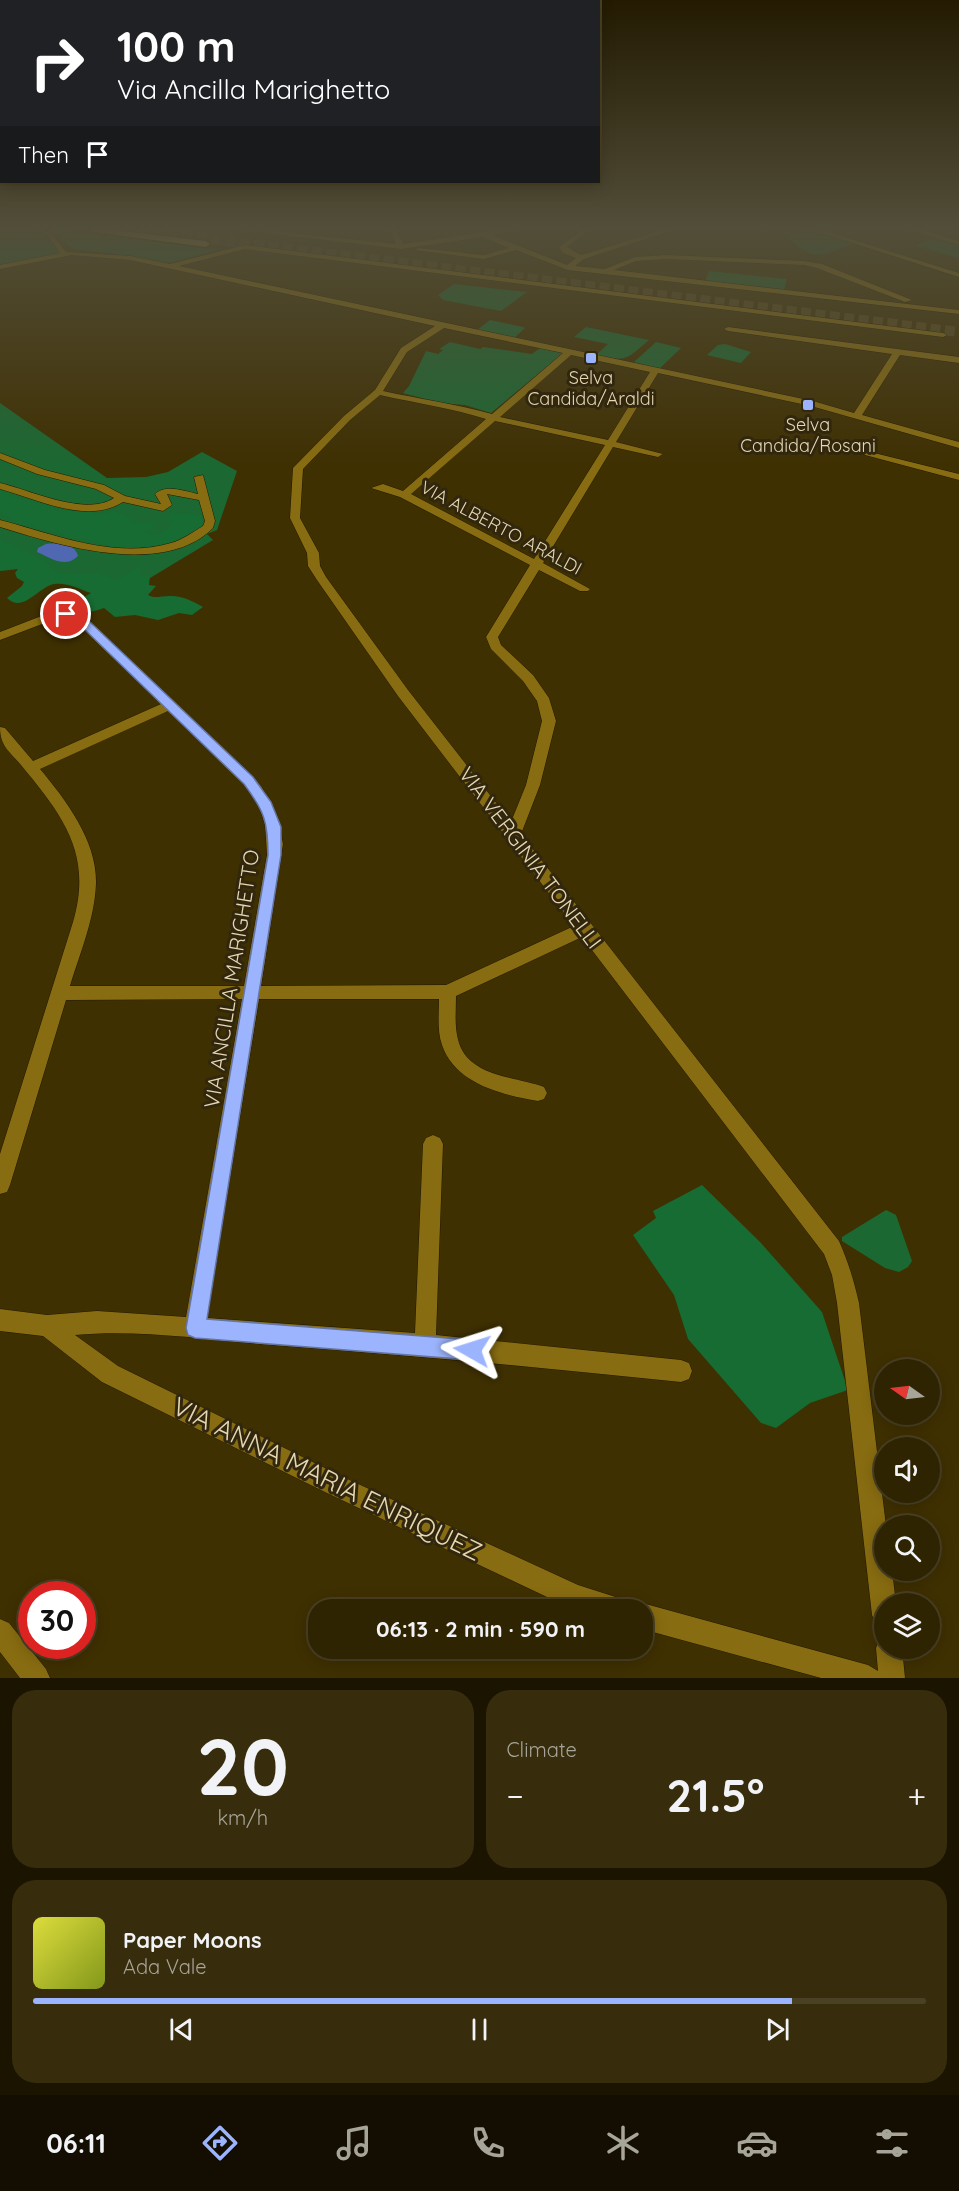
<!DOCTYPE html>
<meta charset="utf-8">
<style>
:root{--surface:#2f2402;--page:#372c0c;--text:#f1f3f6;--muted:#a7a499;--line:#4a4124;--accent:#9bb4fd}
body{margin:0;font-family:Quicksand,sans-serif;background:var(--page);color:var(--text);height:100vh;display:flex;flex-direction:column;font-size:22px;white-space:nowrap}
*{box-sizing:border-box;margin:0}
p{font-size:20px;color:var(--muted)}
.icon{flex:none;width:33px;height:33px;fill:none;stroke:currentColor;stroke-width:2;stroke-linecap:round;stroke-linejoin:round}
.map{position:relative;height:1678px;overflow:hidden}
.sheet{display:flex;flex-direction:column;gap:12px;padding:12px;background:#1a1401;flex:1}
.sheet>*{flex:none}
.guide{position:absolute;left:0px;top:0px;width:600px;height:183px;box-shadow:0 3px 15px #0003,0 0 0 2px var(--line);background:#202124;color:#fff;overflow:hidden}
.needle{width:39px;rotate:284deg}
.buttons{position:absolute;left:874px;top:1359px;display:grid;gap:12px}
.buttons a{display:grid;place-items:center;width:66px;height:66px;border-radius:50%;background:var(--surface);box-shadow:0 3px 15px #0003,0 0 0 2px var(--line);font-size:30px}
.speed{position:absolute;left:18px;top:1581px;display:flex;gap:12px;font-size:30px;font-weight:700;text-align:center}
.speed>*{display:grid;place-content:center;width:78px;height:78px;border-radius:50%;background:var(--surface);box-shadow:0 3px 15px #0003,0 0 0 2px var(--line);line-height:1}
.speed .limit{border:9px solid #d22;background:#fff;color:#111}
.pin{position:absolute;display:grid;place-items:center;width:51px;height:51px;color:#fff;margin:-26px;border:3px solid #fff;border-radius:50%;box-shadow:0 2px 6px #0007}
.me{position:absolute;width:66px;margin:-33px;rotate:276deg;stroke-linejoin:round;filter:drop-shadow(0 0 4px #0008)}
.turn{display:flex;align-items:center;gap:21px;height:126px;padding:0 18px;font-size:27px}
.turn .icon{width:78px;height:78px;stroke-width:2.5}
.turn b{display:block;font-size:42px;line-height:51px}
.then{display:flex;align-items:center;height:57px;padding:0 18px;background:#0003;gap:12px;font-size:22px}
.big{font-size:45px;font-weight:800;line-height:1.1}
.sheet .widget{flex:1;display:flex;flex-direction:column;justify-content:center;gap:9px;min-width:0;padding:0 21px;border-radius:24px;background:var(--page)}
.sheet .dial{align-items:center;gap:0}
.dial b{font-size:78px;line-height:1}
.song{display:flex;align-items:center;gap:18px}
.cover{width:72px;height:72px;border-radius:9px;background:linear-gradient(135deg,hsl(60 70% 55%),hsl(70 70% 35%))}
.played{height:6px;border-radius:3px;background:linear-gradient(90deg,var(--accent) 85%,var(--line) 85%)}
.keys{display:flex;justify-content:space-around;direction:ltr}
.heat{display:flex;justify-content:space-between;align-items:center;font-size:33px;direction:ltr}
.sheet .tiles{flex:1;display:grid;gap:12px;grid-template-columns:1fr 1fr}
.widget:last-child{grid-column:span 2}
.trip{position:absolute;left:308px;top:1599px;width:345px;height:60px;border-radius:24px;background:var(--surface);box-shadow:0 3px 15px #0003,0 0 0 2px var(--line);font-weight:800;line-height:60px;text-align:center}
.tabs{display:flex;height:96px;justify-content:space-around;align-items:center;background:#130e01;color:var(--muted)}
.tabs .icon{width:42px;height:42px}
.tabs .active{color:var(--accent)}
.tabs b{font-size:27px;color:var(--text)}
.map>svg:first-child{display:block}
.green{fill:#1b6832}
.forest{fill:#166c32}
.water{fill:#5067b2}
.lines{fill:none;stroke-linecap:round;stroke-linejoin:round}
.highway-tunnel{stroke:#58491c;stroke-width:10;stroke-dasharray:10 4.5;stroke-linecap:butt}
.minor-casing{stroke:#221901;stroke-width:1}
.highway-casing{stroke:#221901;stroke-width:2}
.minor{fill:#886c11;fill-rule:evenodd}
.highway{fill:#c0a14c;fill-rule:evenodd}
.route{fill:#9bb4fd;stroke:#6575a4;stroke-width:1.5}
.poi-dot{fill:#9bb4fd;stroke:#31270e;stroke-width:2}
.labels{text-anchor:middle;stroke-width:6;stroke-linejoin:round;paint-order:stroke}
.far-poi-label{font-size:18px;fill:#e6d7b1;stroke:#31270e}
.far-street-label{font-size:18px;fill:#e6d7b1;stroke:#31270e}
.street-label{font-size:21px;fill:#e6d7b1;stroke:#31270e}
.near-street-label{font-size:26px;fill:#e6d7b1;stroke:#31270e}
</style>
<div class="map">
<svg width="959" height="1678" viewBox="0 0 959 1678">
<rect width="100%" height="100%" fill="#3f3002"/>
<g class="green">
<path d="M0,230C34,230 38,225 61,253L0,266Z"/>
<path d="M50,230H61L218,250L170,263L132,256L73,249Z"/>
<path d="M807,230H811L852,244C819,257 814,262 786,236Z"/>
<path d="M934,237L959,244V258L915,246Z"/>
<path d="M709,271L787,279L784,290L705,282Z"/>
<path d="M454,284L527,292L501,311L443,300L438,295Z"/>
<path d="M490,320L523,327L525,328L514,338L477,330Z"/>
<path d="M586,327L649,340C625,360 628,362 596,355L608,344L574,337Z"/>
<path d="M450,342L480,349L483,347L532,354L540,348L563,353L491,413L465,405L440,403L403,393L409,386L426,351L438,354L443,350L439,349Z"/>
<path d="M656,342L681,348L659,369L634,362Z"/>
<path d="M725,344L751,352L741,363L707,355L718,345Z"/>
<path d="M0,403L107,478L146,477L168,472L202,452L237,471L217,530L207,534L213,540L150,578L127,604L0,554Z"/>
<path d="M886,1210L896,1215L912,1261L908,1267L899,1272L885,1268L842,1241V1237Z"/>
</g>
<g class="forest">
<path d="M0,489L9,491L10,496L39,501L58,511L87,509L98,515L114,511L131,518L130,523L155,522L152,529L145,533C159,538 164,531 175,522L167,521L170,517L169,514L172,513L201,515L203,525C198,531 195,532 188,535C175,541 162,548 148,549C129,551 105,546 89,540C82,537 72,539 65,538V534L43,531L31,525H17V522L0,513Z"/>
<path d="M0,539L48,563L54,571L61,574H101L116,580L141,566L139,575H150L149,585L156,586L148,595C156,599 160,596 169,596C181,595 193,601 203,607L192,615L179,613L158,620L135,615L115,617L104,608C94,611 89,614 79,610V607L74,603L91,593C79,589 67,582 54,584C38,587 23,614 7,598L22,586L24,582L17,578L15,573L18,569L0,571Z"/>
<path d="M702,1185L761,1243L822,1312L848,1390L810,1403L776,1428L761,1423L688,1339L674,1295L633,1235L656,1218L653,1211Z"/>
</g>
<path class="water" d="M46,544C58,543 75,543 78,556C65,569 51,558 37,552L38,548Z"/>
<g class="lines">
<path class="highway-tunnel" d="M139,230L959,332"/>
<defs>
<g id="minor">
<path d="M38,230L51,233L66,252L130,256L170,264L245,245L943,333L947,335L943,337L245,249L179,266L813,401L854,413L892,354L728,331L724,329L728,327L959,357V363L900,355L862,415L959,442V448L811,406L658,373L616,442L663,454L658,457L613,447L543,563L590,589L588,591H580L539,570L498,637L501,645L533,675L549,698L556,721L540,785L521,834L839,1241C848,1261 854,1281 859,1303L886,1526L885,1570H892L896,1604H885V1628L876,1624L872,1615L837,1303L832,1275L824,1254L582,937L456,996C456,1011 454,1028 459,1043C470,1077 517,1077 544,1087L547,1093L544,1099L538,1101C503,1095 455,1084 442,1045C437,1031 439,1014 439,999H259L207,1318L415,1333L423,1144L426,1138L433,1135L440,1138L443,1144L436,1335L681,1360L689,1363L692,1371L689,1379L681,1382C545,1368 410,1355 274,1345C209,1340 139,1329 75,1335L118,1366L343,1477L578,1585L628,1601L631,1610H575L566,1606L327,1493L102,1382L43,1336L0,1331V1309L47,1315L97,1311L186,1317L242,999L66,1000L10,1185L7,1192L0,1194V1154L73,922C93,854 63,816 21,765C9,751 0,746 0,727L5,728L33,761L161,704L74,620L58,618L0,640V632L57,610L82,614L261,786L277,815L283,844L261,986L446,985L574,926L398,696L317,580L308,566L307,553L290,518L293,468L344,416L375,390L401,348L435,326L130,260L72,255L0,269V265L60,253L47,235ZM444,328L563,353L492,414C456,404 420,399 383,391L407,352ZM571,355L650,372L608,440L500,417ZM380,395C415,403 452,408 486,419L403,491L383,484L371,488L400,497L530,565L486,637L491,649L523,681L537,701L542,721L526,785L511,822L408,690L326,577L320,566L319,553L300,518L303,469L350,420ZM495,421L605,445L534,559L411,494ZM168,711L244,784L259,806L265,824L267,855L244,986H70C80,953 95,918 96,883C97,841 66,800 40,769Z"/>
<path d="M241,230H262L396,244L390,230H396L403,244L483,232L516,230L492,235L567,265L576,258L563,253L559,247L582,230H589L567,247L581,255L663,230H673L584,259L575,266L605,269L635,257L666,255L804,261L822,264L912,300L905,302L817,268L804,265L666,259L636,261L614,270L959,310V314L568,270L516,250L484,259L415,250L419,248L484,255L509,248L483,237L401,249Z"/>
<path d="M812,230H822L959,273V277Z"/>
<path d="M910,230H920L959,241V245Z"/>
<path d="M850,447L959,474V480L850,451Z"/>
<path d="M0,453L45,470L104,485L125,496L161,504L155,494C166,484 184,491 198,494L194,477L203,475L215,521L213,528C163,578 58,545 0,527V520C54,534 114,560 171,543C182,540 193,532 203,526L205,521L199,500L167,494L172,505L163,511L123,502C87,525 37,499 0,489V483C30,490 86,517 114,498L96,489L37,474L0,459Z"/>
<path d="M642,1603L868,1665L878,1671L876,1648L880,1639L885,1637V1648H902L905,1678H821L642,1629V1610H632Z"/>
<path d="M0,1619L9,1623L46,1669L50,1678H20L0,1652Z"/>
</g>
<path id="highway" d="M90,230H113L206,241L210,244L206,247L94,232Z"/>
</defs>
<use href="#minor" class="minor-casing"/>
<use href="#highway" class="highway-casing"/>
<use href="#minor" class="minor"/>
<use href="#highway" class="highway"/>
</g>
<linearGradient id="sky" x2="0" y2="1"><stop stop-color="#231a01"/><stop offset="0.49" stop-color="#524e39"/><stop offset="1" stop-color="#524e39" stop-opacity="0"/></linearGradient>
<rect width="959" height="465" fill="url(#sky)"/>
<path class="route" d="M66,610L82,615L88,620L253,777L271,802L281,827V855L207,1319L472,1340L479,1343L482,1350L479,1357L472,1360L195,1338L188,1335L186,1328L268,855C268,821 264,811 244,784L80,625L74,620L63,616V611Z"/>
<g class="poi-dot">
<rect x="585" y="352" width="12" height="12" rx="3"/>
<rect x="802" y="399" width="12" height="12" rx="3"/>
</g>
<g class="labels">
<g class="far-poi-label">
<text x="591" y="384">Selva<tspan x="591" dy="21">Candida/Araldi</tspan></text>
<text x="808" y="431">Selva<tspan x="808" dy="21">Candida/Rosani</tspan></text>
</g>
<g class="far-street-label">
<text transform="translate(501 528) rotate(28)" y="6">VIA ALBERTO ARALDI</text>
</g>
<g class="street-label">
<text transform="translate(530 858) rotate(53)" y="7">VIA VERGINIA TONELLI</text>
<text transform="translate(232 979) rotate(-81)" y="7">VIA ANCILLA MARIGHETTO</text>
</g>
<g class="near-street-label">
<text transform="translate(327 1479) rotate(26)" y="9">VIA ANNA MARIA ENRIQUEZ</text>
</g>
</g>
</svg>
<div class="buttons">
<a><svg class="needle" viewBox="-14 -14 28 28"><path d="M0-13l5 13h-10z" fill="#e53935"/><path d="M0 13l5-13h-10z" fill="#a7a499"/></svg></a>
<a><svg class="icon" aria-label="sound" viewBox="0 0 24 24"><path d="M4 9h4l5-4v14l-5-4H4zM17 9q2 3 0 6"/></svg></a>
<a><svg class="icon" aria-label="search" viewBox="0 0 24 24"><circle cx="10" cy="10" r="6"/><path d="M15 15l6 6"/></svg></a>
<a><svg class="icon" aria-label="layers" viewBox="0 0 24 24"><path d="M12 4l9 5-9 5-9-5zM3 14l9 5 9-5"/></svg></a>
</div>
<div class="speed"><div class="limit">30</div></div>
<div class="pin" style="left:66px;top:614px;background:#d93025"><svg class="icon" aria-label="arrive" viewBox="0 0 24 24"><path d="M6 21V4h12l-3 4 3 4H6"/></svg></div>
<svg class="me" style="left:472px;top:1350px" viewBox="-20 -20 40 40"><path d="M0-17L14 15 0 8-14 15z" fill="#9bb4fd" stroke="#fff" stroke-width="4"/></svg>
<div class="trip">06:13 · 2 min · 590 m</div>
<div class="guide">
<div class="turn"><svg class="icon" aria-label="right" viewBox="0 0 24 24"><path d="M7 20v-9h11M14 6l5 5-5 5"/></svg><div><b>100 m</b>Via Ancilla Marighetto</div></div>
<div class="then">Then<svg class="icon" aria-label="arrive" viewBox="0 0 24 24"><path d="M6 21V4h12l-3 4 3 4H6"/></svg></div>
</div>
</div>
<section class="sheet">
<div class="tiles">
<div class="widget dial"><b>20</b><p>km/h</p></div>
<div class="widget"><p>Climate</p>
<div class="heat"><a>−</a><b class="big">21.5°</b><a>+</a></div>
</div>
<div class="widget">
<div class="song"><i class="cover"></i><div><b>Paper Moons</b><p>Ada Vale</p></div></div>
<div class="played"></div>
<div class="keys"><svg class="icon" aria-label="previous" viewBox="0 0 24 24"><path d="M18 5L8 12l10 7zM5 5v14"/></svg><svg class="icon" aria-label="pause" viewBox="0 0 24 24"><path d="M8 5v14M16 5v14"/></svg><svg class="icon" aria-label="next" viewBox="0 0 24 24"><path d="M6 5l10 7-10 7zM19 5v14"/></svg></div>
</div>
</div>
</section>
<nav class="tabs">
<b>06:11</b>
<svg class="icon active" aria-label="directions" viewBox="0 0 24 24"><path d="M12 3l9 9-9 9-9-9zM9 14v-3h6M13 9l2 2-2 2"/></svg>
<svg class="icon" aria-label="music" viewBox="0 0 24 24"><path d="M9 18V5l10-2v13"/><circle cx="6" cy="18" r="3"/><circle cx="16" cy="16" r="3"/></svg>
<svg class="icon" aria-label="phone" viewBox="0 0 24 24"><path d="M5 4h4l2 5-3 2q2 4 5 5l2-3 5 2v4C11 20 4 13 5 4z"/></svg>
<svg class="icon" aria-label="climate" viewBox="0 0 24 24"><path d="M12 3v18M4 7l16 10M4 17L20 7"/></svg>
<svg class="icon" aria-label="car" viewBox="0 0 24 24"><path d="M5 17H2v-5l4-1 3-4h7l3 4 3 1v5h-3M9 17h6M6 11h13"/><circle cx="7" cy="17" r="2"/><circle cx="17" cy="17" r="2"/></svg>
<svg class="icon" aria-label="filters" viewBox="0 0 24 24"><path d="M4 7h16M4 17h16"/><circle cx="9" cy="7" r="2"/><circle cx="15" cy="17" r="2"/></svg>
</nav>
